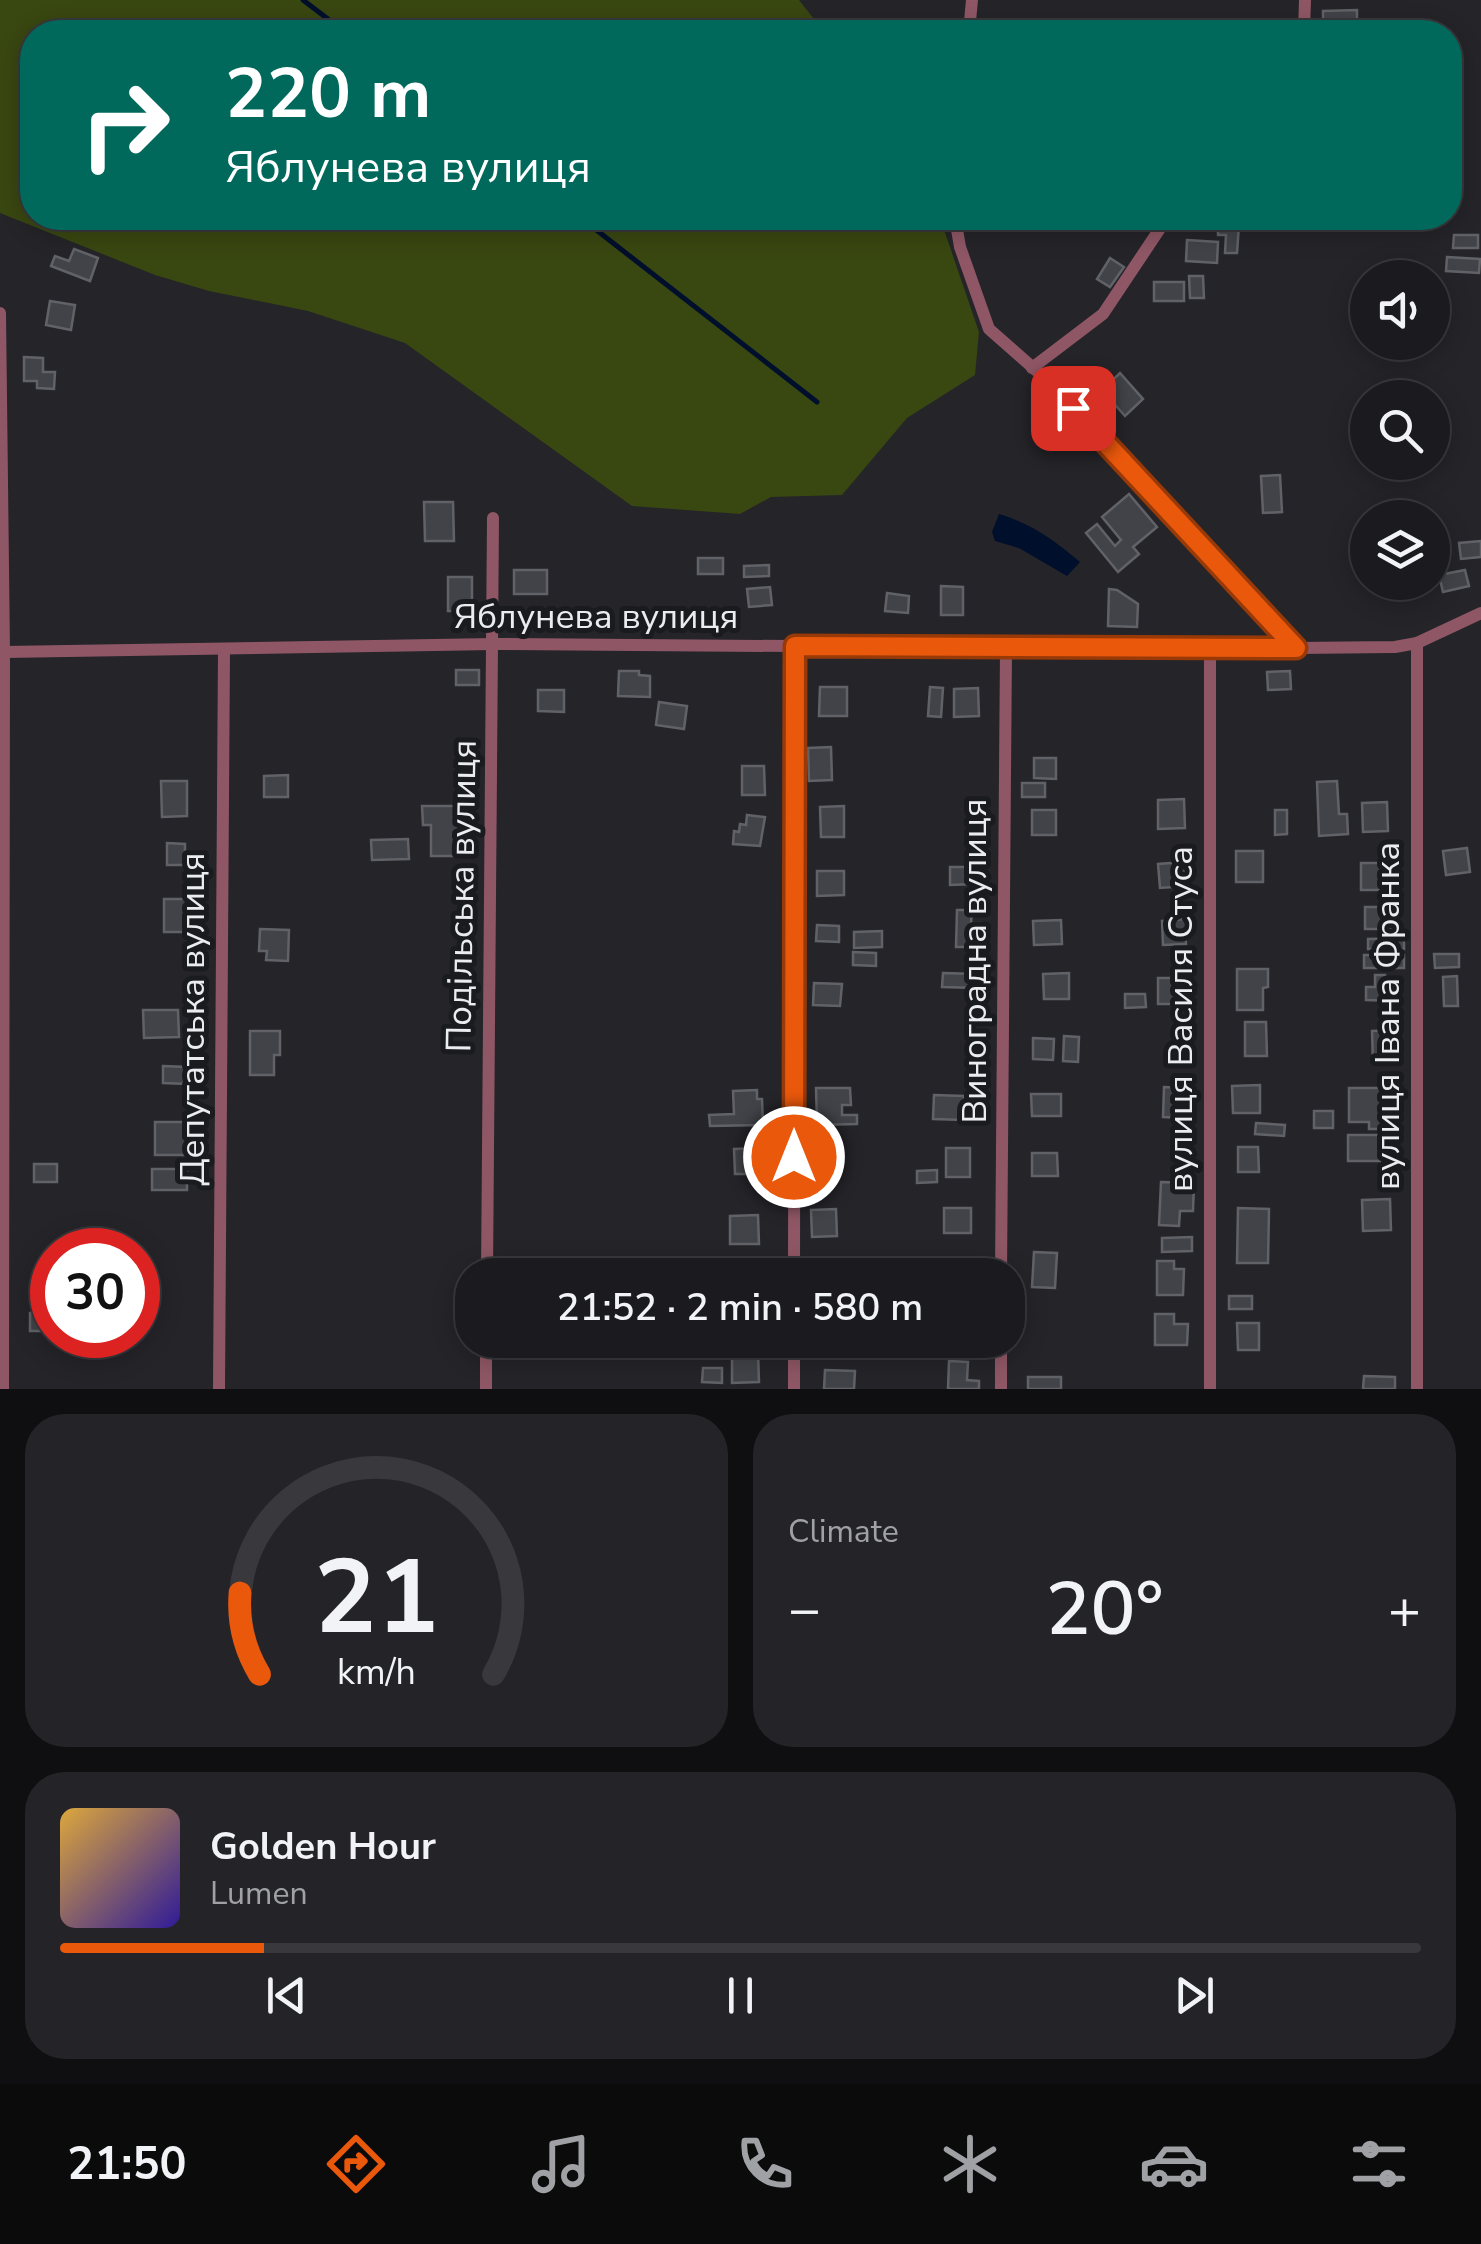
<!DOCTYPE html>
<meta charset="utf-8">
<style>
:root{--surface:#1b1b1f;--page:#242428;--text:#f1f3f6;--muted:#a0a1a4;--line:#39393d;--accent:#ea580c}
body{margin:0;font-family:"Nunito Sans",sans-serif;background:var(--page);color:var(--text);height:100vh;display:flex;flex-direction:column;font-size:38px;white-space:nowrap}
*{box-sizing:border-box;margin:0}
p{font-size:32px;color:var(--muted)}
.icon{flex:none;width:55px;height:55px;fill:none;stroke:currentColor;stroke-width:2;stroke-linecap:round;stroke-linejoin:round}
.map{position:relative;height:1389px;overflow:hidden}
.sheet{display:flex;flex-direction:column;gap:25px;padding:25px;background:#0f0f11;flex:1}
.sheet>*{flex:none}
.top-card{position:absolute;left:20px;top:20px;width:1442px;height:210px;border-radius:40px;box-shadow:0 5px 25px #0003,0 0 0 2px var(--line);background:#00695c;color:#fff;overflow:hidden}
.tools{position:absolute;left:1350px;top:260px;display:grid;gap:20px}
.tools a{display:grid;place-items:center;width:100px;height:100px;border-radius:50%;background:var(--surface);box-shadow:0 5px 25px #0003,0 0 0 2px var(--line);font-size:50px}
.speed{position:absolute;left:30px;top:1228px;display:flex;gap:20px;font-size:50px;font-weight:700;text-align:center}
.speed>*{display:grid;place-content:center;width:130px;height:130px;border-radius:50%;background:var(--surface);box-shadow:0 5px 25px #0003,0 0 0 2px var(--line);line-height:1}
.speed .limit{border:15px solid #d22;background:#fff;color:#111}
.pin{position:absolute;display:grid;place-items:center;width:85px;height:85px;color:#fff;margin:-42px;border-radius:20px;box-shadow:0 5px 15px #0006}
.me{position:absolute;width:110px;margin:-55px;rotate:0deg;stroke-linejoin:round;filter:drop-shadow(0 0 8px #0008)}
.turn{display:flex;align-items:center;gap:35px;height:210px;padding:0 40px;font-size:45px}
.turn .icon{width:130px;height:130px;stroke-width:2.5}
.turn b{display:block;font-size:70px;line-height:85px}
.big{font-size:75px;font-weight:600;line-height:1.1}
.sheet .card{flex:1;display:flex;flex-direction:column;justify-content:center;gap:15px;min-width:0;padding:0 35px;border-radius:40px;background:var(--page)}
.sheet .dial{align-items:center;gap:0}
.dial svg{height:260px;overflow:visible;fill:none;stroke:var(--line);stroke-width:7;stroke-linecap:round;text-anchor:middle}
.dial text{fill:var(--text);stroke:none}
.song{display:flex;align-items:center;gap:30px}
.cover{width:120px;height:120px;border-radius:15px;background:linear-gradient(135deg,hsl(40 70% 55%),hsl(250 70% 35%))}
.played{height:10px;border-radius:5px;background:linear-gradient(90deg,var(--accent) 15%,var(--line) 15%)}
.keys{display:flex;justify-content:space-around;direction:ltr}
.heat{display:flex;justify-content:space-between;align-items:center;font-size:55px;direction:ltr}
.sheet .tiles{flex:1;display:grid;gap:25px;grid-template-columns:1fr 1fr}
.card:last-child{grid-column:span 2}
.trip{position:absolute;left:455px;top:1258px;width:570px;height:100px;border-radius:40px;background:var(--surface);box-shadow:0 5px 25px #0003,0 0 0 2px var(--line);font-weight:600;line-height:100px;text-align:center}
.tab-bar{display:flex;height:160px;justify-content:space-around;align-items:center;background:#0b0b0c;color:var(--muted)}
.tab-bar .icon{width:70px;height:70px}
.tab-bar .active{color:var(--accent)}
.tab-bar b{font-size:45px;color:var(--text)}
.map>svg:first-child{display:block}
.green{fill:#394711}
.water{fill:#000f2c}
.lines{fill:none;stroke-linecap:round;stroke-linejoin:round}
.stream{stroke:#000f2c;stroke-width:5}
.building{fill:#424348;stroke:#616267;stroke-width:2.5}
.street{stroke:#8f5766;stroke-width:12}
.route-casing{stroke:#983908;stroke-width:25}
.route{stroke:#ea580c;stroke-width:18}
.labels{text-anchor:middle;stroke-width:10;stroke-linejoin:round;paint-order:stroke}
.street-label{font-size:35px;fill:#ebecef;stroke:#1a1b1f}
</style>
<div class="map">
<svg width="1481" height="1389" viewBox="0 0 1481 1389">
<rect width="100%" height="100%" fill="#242429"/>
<path class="green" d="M0,0H799L824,32H32V218H940L979,332L975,375L907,418L842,495L771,497L740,514L632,506L405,343L308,311L209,291L155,275L0,213Z"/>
<path class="water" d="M999,514C1032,524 1054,540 1080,562L1067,576L1019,548L995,541L992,532Z"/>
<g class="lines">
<g class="stream">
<path d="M303,0L345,32"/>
<path d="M581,218L817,402"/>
</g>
</g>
<g class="building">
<path d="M1357,10V20L1323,21V11Z"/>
<path d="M1218,223L1239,225L1237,253H1225L1226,235H1218Z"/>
<path d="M1454,235H1478V248H1453Z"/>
<path d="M1187,240L1218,242L1217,263L1186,261Z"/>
<path d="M74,249L98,258L90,281L51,266L55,256L69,261Z"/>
<path d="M1447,257L1480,259L1479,273L1446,271Z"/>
<path d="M1110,258L1124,267L1110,287L1097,279Z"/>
<path d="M1189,276H1203L1204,298H1190Z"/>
<rect x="1154" y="282" width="30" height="19"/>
<path d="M50,301L75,305L71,330L46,325Z"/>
<path d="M24,357L43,358V372H55L54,389L37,388V381H24Z"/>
<path d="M1120,373L1143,399L1125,416L1102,390Z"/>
<path d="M1280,475L1282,512L1263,513L1261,476Z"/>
<path d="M1129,494L1157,527L1133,547L1139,554L1118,572L1086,533L1097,524L1115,546L1121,540L1102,517Z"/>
<path d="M424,502H453L454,541H425Z"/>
<path d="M1481,541V557L1461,559L1459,543Z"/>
<rect x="698" y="558" width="25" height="16"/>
<path d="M769,565V576L744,577V566Z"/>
<rect x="514" y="570" width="33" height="24"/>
<path d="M1465,570L1469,586L1443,592L1439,575Z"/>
<rect x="448" y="577" width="24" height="34"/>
<path d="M941,586L963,587V615H941Z"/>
<path d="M770,587L772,605L749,607L747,589Z"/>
<path d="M1109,589L1117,590L1138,604L1137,627L1108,626Z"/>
<path d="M887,593L909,596L908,613L885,611Z"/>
<rect x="456" y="670" width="23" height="15"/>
<path d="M619,671H639V675L650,676V697L618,696Z"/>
<path d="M1290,671L1291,689L1268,690L1267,672Z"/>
<path d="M820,687H847V716H819Z"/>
<path d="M930,687L943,688L941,717L928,716Z"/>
<path d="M978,688L979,716L954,717V689Z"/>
<path d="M538,690H564V712L538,711Z"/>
<path d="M659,702L687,706L684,729L656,725Z"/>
<path d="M831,747L832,780L809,781L808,748Z"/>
<path d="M1034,758H1056V779L1034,778Z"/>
<path d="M742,766H764L765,795H742Z"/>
<path d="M288,775V797H264V776Z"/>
<path d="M161,781H187V816L162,817Z"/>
<path d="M1337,781L1339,814H1347L1348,834L1319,836L1317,782Z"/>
<rect x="1022" y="783" width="23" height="14"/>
<path d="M1184,799L1185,828L1158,829V800Z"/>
<path d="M1387,802L1388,831L1363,832L1362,803Z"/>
<path d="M422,806H462L463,856H431V825H423Z"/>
<path d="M844,806V837H821L820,807Z"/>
<rect x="1032" y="810" width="24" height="25"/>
<path d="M1275,810H1287V834L1275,835Z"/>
<path d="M747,815L765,817L760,846L733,844L734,831L739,832L740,824L746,825Z"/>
<path d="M408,839L409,859L372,860L371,840Z"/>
<path d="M167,843L185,844V865H167Z"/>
<path d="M1467,848L1470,872L1446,875L1443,851Z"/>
<rect x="1236" y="851" width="27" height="31"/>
<path d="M1184,862L1186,886L1160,888L1158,864Z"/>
<rect x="1361" y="863" width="33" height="27"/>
<path d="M950,867H974L975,884L950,885Z"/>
<path d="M817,871H844V895L817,896Z"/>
<rect x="164" y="899" width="24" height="33"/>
<rect x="1365" y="907" width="34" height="22"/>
<path d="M957,910H972L971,923H981V947H956Z"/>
<path d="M1185,919L1186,944L1163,945L1162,921Z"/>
<path d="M1061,920L1062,944L1034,945L1033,921Z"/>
<path d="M817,925L839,926V942L816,941Z"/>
<path d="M260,929L289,930L288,961L266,960L267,951H259Z"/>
<path d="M882,931V947L854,948V932Z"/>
<path d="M1404,938V949H1368V939Z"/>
<path d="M853,952L876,953V966L853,965Z"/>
<path d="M1434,954H1459V967L1435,968Z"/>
<rect x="1364" y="955" width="40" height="13"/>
<path d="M1237,969H1268V987L1263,988V1010H1237Z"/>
<path d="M943,973L977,974L976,988L942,987Z"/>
<path d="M1069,973V999H1044L1043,974Z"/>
<path d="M1375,975H1385V983L1396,984V1001L1366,1000V987H1375Z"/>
<path d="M1457,976L1458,1006H1444L1443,977Z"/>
<rect x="1158" y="978" width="28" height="26"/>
<path d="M814,983L842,984L840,1006L813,1005Z"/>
<path d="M1125,994H1145L1146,1007L1125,1008Z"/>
<path d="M143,1010H178L179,1037L144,1038Z"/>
<path d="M1245,1022H1266L1267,1056H1245Z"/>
<path d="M1394,1030V1062L1373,1063L1372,1031Z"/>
<path d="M250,1031H280V1055H274V1075H250Z"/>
<path d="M1064,1036L1079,1037L1078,1062L1063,1061Z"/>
<path d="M1033,1038L1054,1039L1053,1060L1033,1059Z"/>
<path d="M163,1066L187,1067V1084L163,1083Z"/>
<path d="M1260,1085V1113H1233L1232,1086Z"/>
<path d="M1164,1087L1184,1088L1183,1118L1163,1117Z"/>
<path d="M816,1088H850L851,1105H842V1115H857V1124L817,1125Z"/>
<path d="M1349,1088H1395V1129H1369V1122H1349Z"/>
<path d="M757,1090V1099H762L763,1125L710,1126L709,1115L734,1114L733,1091Z"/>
<path d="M1031,1094H1061V1116H1032Z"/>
<path d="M934,1095L964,1096L963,1120L933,1119Z"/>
<rect x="1314" y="1111" width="19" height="17"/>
<rect x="155" y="1122" width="30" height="33"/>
<path d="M1256,1123L1285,1125L1284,1136L1255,1134Z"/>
<rect x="1348" y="1135" width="32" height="26"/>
<path d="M1238,1147H1258L1259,1172H1238Z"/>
<path d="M758,1148L759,1174H735L734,1149Z"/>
<rect x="946" y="1148" width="24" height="29"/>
<path d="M807,1151L837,1153L836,1178L805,1177Z"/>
<path d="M1032,1153H1057L1058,1176H1032Z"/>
<rect x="34" y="1164" width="23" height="18"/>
<rect x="152" y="1169" width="35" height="21"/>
<path d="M937,1170V1182L917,1183V1171Z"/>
<path d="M1161,1182L1194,1183L1193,1211H1180L1179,1226L1159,1225Z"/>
<path d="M1390,1199L1391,1230L1363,1231L1362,1200Z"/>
<rect x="944" y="1208" width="27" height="25"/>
<path d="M1238,1208L1269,1209L1268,1263H1237Z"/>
<path d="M836,1209L837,1236L812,1237L811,1210Z"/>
<path d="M758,1215L759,1244H730V1216Z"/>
<path d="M1192,1237V1251L1162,1252V1238Z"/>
<path d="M1034,1252L1057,1253L1055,1288L1032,1287Z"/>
<rect x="738" y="1260" width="22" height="15"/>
<path d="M1157,1261H1174V1269H1184L1183,1295H1157Z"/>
<rect x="944" y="1266" width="30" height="9"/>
<rect x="1229" y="1296" width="23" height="13"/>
<path d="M41,1306H52V1331H30V1313H41Z"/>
<path d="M1155,1314H1174V1324H1188L1187,1345H1155Z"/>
<path d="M1237,1323H1259V1350H1238Z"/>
<path d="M732,1351H758L759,1382L732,1383Z"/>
<path d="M949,1361L968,1362L967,1380L979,1381V1389H948Z"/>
<path d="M703,1368H722V1383L702,1382Z"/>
<path d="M825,1370L855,1371L854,1389H824Z"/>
<path d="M1364,1376L1395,1377V1389H1363Z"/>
<rect x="1028" y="1377" width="33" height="12"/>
</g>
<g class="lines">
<g class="street">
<path d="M969,32L972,0"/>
<path d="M1304,32L1305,0"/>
<path d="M955,218L960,247L989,329L1048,381L1296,648"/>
<path d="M0,313L4,652L3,1389"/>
<path d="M1032,368L1103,314L1167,218"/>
<path d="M1417,643V1389"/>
<path d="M1210,649V1389"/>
<path d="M4,652L494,644L1210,649L1395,647L1417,643L1481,613"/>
<path d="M487,1275L493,518"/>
<path d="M794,1275L795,646"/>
<path d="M1001,1275L1006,648"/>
<path d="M219,1389L224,650"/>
<path d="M486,1389V1340"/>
<path d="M794,1389V1340"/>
<path d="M1001,1389V1340"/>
</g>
</g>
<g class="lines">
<defs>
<path id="route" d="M794,1157L795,646L1296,648L1073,408"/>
</defs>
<use href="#route" class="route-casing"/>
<use href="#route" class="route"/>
</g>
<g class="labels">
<g class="street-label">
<text x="596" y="628">Яблунева вулиця</text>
<text transform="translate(461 896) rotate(-89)" y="12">Подільська вулиця</text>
<text transform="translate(974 961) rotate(-90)" y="12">Виноградна вулиця</text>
<text transform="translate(1387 1016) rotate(-90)" y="12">вулиця Івана Франка</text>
<text transform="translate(192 1019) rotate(-90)" y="12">Депутатська вулиця</text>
<text transform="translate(1180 1019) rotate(-90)" y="12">вулиця Василя Стуса</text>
</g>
</g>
</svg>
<div class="tools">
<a><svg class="icon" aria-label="sound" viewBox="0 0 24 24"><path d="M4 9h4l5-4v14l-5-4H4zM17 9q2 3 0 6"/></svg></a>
<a><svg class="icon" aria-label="search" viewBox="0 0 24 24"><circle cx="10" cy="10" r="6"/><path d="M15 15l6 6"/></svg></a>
<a><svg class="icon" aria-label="layers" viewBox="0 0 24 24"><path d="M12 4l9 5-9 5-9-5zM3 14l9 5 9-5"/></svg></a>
</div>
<div class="speed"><div class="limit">30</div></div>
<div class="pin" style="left:1073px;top:408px;background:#d93025"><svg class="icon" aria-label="arrive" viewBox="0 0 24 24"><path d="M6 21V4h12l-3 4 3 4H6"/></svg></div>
<svg class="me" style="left:794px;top:1157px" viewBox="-20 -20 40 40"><circle r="17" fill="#ea580c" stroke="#fff" stroke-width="3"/><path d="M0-11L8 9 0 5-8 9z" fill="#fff"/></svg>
<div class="trip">21:52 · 2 min · 580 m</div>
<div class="top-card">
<div class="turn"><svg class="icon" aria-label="right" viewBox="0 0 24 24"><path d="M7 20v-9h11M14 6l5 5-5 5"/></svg><div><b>220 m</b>Яблунева вулиця</div></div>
</div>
</div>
<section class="sheet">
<div class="tiles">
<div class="card dial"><svg viewBox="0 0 100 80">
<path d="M14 69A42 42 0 1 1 86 69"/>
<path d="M14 69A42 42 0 0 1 8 44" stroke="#ea580c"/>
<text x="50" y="56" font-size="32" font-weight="700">21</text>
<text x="50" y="72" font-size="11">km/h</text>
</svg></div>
<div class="card"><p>Climate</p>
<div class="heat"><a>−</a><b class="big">20°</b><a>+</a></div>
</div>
<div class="card">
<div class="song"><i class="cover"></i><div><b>Golden Hour</b><p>Lumen</p></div></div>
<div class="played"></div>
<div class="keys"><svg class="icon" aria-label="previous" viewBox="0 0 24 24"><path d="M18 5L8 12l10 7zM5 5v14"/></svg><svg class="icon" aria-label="pause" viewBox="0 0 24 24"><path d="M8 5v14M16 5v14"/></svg><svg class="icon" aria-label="next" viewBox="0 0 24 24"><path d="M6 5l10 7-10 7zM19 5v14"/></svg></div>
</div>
</div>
</section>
<nav class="tab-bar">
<b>21:50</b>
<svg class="icon active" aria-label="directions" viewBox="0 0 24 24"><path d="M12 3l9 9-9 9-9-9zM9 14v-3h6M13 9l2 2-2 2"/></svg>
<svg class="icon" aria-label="music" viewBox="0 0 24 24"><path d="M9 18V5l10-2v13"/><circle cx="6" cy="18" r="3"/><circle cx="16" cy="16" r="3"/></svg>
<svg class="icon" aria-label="phone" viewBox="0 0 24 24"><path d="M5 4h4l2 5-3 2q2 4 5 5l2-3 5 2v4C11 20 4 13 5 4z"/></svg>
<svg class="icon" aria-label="climate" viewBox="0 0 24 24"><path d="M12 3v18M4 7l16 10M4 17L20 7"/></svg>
<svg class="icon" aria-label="car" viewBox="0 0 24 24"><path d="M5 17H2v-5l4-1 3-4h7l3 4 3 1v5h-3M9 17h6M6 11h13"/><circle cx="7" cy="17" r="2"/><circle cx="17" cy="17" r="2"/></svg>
<svg class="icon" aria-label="filters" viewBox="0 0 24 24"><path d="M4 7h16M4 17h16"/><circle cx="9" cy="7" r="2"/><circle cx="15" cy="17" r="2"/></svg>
</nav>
